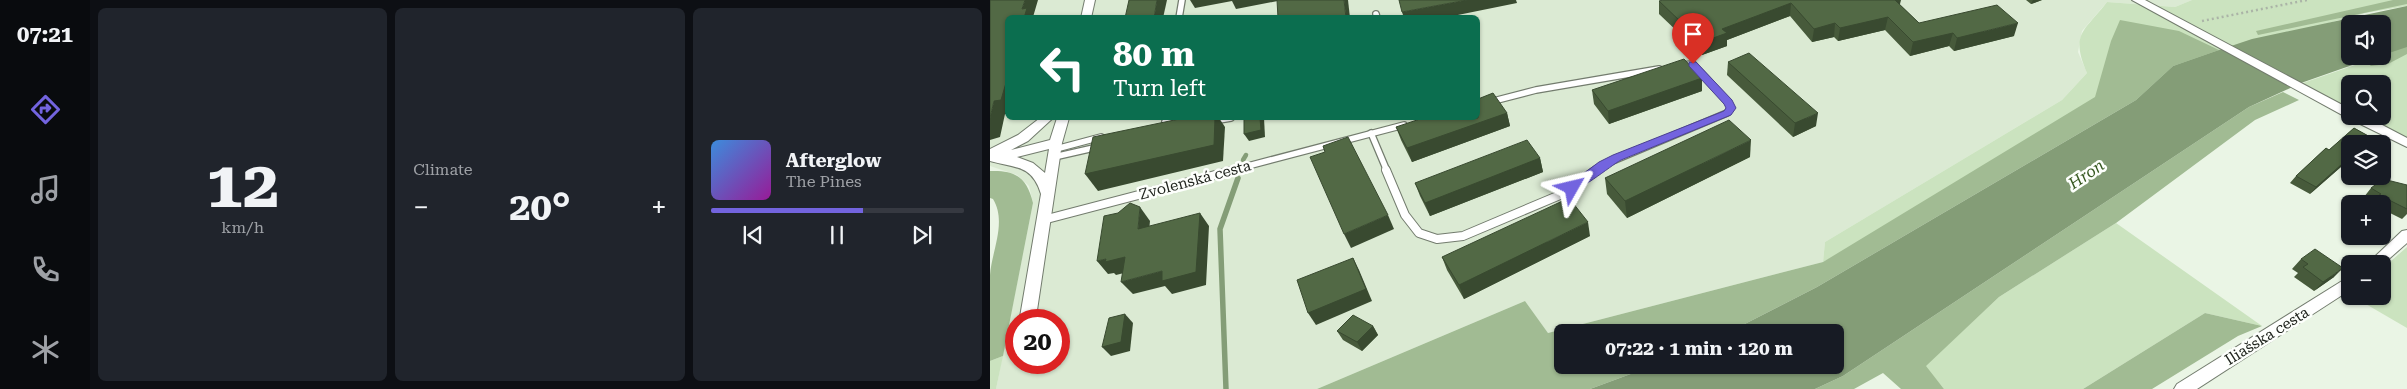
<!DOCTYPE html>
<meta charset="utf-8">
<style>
:root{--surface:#171b24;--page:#20242c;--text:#f1f3f6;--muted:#9ea1a6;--line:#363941;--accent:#7364df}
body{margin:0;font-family:"Roboto Serif",serif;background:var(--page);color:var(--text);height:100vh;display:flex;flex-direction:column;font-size:19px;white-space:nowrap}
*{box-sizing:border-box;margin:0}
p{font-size:16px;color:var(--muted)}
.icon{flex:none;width:28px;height:28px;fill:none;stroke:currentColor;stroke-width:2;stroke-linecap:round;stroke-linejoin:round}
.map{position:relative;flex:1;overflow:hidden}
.drawer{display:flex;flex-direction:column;gap:8px;padding:8px;background:#0d0f14;width:900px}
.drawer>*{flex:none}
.banner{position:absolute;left:15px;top:15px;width:475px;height:105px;border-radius:8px;box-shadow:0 1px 4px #0004;background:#0b6e4f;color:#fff;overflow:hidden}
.tools{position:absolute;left:1351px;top:15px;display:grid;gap:10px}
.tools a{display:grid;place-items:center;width:50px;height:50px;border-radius:8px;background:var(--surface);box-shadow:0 1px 4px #0004;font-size:25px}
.speed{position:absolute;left:15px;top:309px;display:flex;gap:10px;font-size:25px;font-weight:700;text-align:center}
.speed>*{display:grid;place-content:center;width:65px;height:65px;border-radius:50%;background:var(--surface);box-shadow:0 1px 4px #0004;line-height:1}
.speed .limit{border:8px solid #d22;background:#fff;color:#111}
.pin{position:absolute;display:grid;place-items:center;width:42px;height:42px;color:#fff;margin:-51px -21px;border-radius:50% 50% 50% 0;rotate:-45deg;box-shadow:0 0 5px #0007}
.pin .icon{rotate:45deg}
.me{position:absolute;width:55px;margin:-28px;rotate:53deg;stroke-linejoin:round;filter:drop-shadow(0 0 4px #0008)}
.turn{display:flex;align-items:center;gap:18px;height:105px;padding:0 25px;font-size:22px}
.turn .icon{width:65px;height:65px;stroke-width:2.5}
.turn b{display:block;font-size:35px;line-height:42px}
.big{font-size:38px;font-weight:700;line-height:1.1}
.drawer .widget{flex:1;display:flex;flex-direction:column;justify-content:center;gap:8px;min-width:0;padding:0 18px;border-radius:8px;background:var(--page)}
.drawer .dial{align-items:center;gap:0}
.dial b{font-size:65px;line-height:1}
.song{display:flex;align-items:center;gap:15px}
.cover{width:60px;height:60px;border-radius:8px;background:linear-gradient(135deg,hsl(210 70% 55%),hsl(300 70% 35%))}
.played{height:5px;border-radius:2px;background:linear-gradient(90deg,var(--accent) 60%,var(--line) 60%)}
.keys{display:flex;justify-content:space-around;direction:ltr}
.heat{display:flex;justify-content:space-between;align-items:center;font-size:28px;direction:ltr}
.drawer .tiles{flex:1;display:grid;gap:8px;grid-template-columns:repeat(3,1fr)}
.trip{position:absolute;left:564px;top:324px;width:290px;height:50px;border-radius:8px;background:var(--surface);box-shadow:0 1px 4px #0004;font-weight:700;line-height:50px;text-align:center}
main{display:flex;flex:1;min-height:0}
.tab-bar{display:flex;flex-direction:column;width:90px;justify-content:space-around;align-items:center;background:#090b0e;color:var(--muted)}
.tab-bar .icon{width:35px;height:35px}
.tab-bar .selected{color:var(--accent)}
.tab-bar b{font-size:22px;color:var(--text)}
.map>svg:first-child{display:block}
.built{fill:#dbead3;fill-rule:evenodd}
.green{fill:#cbe3bf}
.forest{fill:#a1bb93}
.water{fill:#849d77}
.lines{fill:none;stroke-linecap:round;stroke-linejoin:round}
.stream-far1{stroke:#849d77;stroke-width:4.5}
.stream{stroke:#849d77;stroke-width:5.5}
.service-far1-casing{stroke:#737c6e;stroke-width:8}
.service-casing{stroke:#737c6e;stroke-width:10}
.minor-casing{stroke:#737c6e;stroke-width:2}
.path{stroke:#abb4a7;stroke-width:2.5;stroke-dasharray:2 3;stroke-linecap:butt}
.service-far1{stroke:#fff;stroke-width:5.5}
.service{stroke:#fff;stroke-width:8}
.minor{fill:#fff;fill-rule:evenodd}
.wall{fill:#475a3b}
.shaded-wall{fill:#394a30}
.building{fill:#526945;stroke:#394a30}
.route{fill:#7364df;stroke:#4b4191}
.labels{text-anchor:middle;stroke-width:5;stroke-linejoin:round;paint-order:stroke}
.street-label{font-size:15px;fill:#21251f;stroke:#fdfffc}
.water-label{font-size:16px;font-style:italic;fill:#375921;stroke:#fdfffc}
</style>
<main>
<nav class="tab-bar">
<b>07:21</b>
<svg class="icon selected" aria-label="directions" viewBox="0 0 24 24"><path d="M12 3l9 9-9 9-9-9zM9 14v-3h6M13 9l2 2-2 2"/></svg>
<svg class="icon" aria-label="music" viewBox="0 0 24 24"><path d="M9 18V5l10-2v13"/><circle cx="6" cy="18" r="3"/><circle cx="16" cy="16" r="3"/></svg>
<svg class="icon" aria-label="phone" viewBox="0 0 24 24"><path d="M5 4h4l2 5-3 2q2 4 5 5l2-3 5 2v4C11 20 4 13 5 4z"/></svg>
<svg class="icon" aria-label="climate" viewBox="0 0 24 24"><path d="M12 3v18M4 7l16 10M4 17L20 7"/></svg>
</nav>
<section class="drawer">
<div class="tiles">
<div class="widget dial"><b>12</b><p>km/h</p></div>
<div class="widget"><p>Climate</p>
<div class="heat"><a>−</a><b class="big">20°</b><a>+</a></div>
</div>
<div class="widget">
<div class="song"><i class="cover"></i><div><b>Afterglow</b><p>The Pines</p></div></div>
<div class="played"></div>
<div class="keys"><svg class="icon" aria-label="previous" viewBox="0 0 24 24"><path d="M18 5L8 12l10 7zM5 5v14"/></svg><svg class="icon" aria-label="pause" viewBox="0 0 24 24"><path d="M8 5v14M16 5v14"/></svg><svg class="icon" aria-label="next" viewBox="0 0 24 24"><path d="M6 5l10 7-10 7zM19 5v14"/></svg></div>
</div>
</div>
</section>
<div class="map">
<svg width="1417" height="389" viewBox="0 0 1417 389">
<rect width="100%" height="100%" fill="#eaf5e5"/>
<path class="built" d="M0,0H1202L1185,7L1117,2L1092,31L1088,52L1097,73L1072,100L835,242L833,262L558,333L535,301L327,389H6L43,203L39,186L27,175L0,166ZM18,18H488V118H18ZM26,320H69V362H26Z"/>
<g class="green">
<path d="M1202,0H1417V6L1375,13L1183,66L1146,100L833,262L835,242L1072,100L1097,73C1080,33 1094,32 1117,2L1185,7Z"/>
<path d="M1417,47V138L1374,116H1392V84H1360V109L1310,84Z"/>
<path d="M1126,223L1272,326L1215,313L1093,389H954L935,366L1009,297Z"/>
<path d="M1417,247V328L1362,296H1392L1393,268Z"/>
<path d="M13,356L6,389H0V361Z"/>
</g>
<g class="forest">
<path d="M1403,0H1417V4L1268,35L1266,31Z"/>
<path d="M1130,20L1189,31L1229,50L1183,66L1146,100L827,287L739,332H572V365H665L600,389H327L535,301L558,333L833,262L1105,97L1121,41Z"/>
<path d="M1417,45V54L1398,64L1380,66L1387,56H1392L1393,52Z"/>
<path d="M1293,92L1309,100L1265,120L1126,223L1009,297L936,366L954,389H911L893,373L864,389H825L853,376L1259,107Z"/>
<path d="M0,171C26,170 37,178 43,203L13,356L0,361C0,333 0,304 0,275C2,250 17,222 3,199L0,198Z"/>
<path d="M1215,313L1272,326L1248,336L1162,389H1093Z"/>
</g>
<path class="water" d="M1417,6V47L1393,55L1392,24H1360V56H1388L1311,83L1259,107L853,376L825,389H600L665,365H845V332H739L827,287L1146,100L1183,66L1229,50L1262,39Z"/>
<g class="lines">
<path class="stream-far1" d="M253,160L256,155"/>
<path class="stream" d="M236,389L230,229L248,178"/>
<defs>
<g id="service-far1">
<path d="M386,14L387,18"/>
<path d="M189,18L192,0"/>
<path d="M488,105L546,90L669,69"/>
<path d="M223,121L241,118"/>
<path d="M175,122L192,118"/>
<path d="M381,133L397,171"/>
<path d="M66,149L111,137"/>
<path d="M64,157L108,147"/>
<path d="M239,171L414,125"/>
<path d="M604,171L613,165L737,113L741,108L738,102L703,64L692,65"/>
</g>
<g id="service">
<path d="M396,170L415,215L429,233L447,239L473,236L570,195L606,170"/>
<path d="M53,220L244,170"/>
</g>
<g id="minor">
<path d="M95,0H105L101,18H91Z"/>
<path d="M1142,0H1155L1360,109V116H1375L1417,138V147L1356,117Z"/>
<path d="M50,118H63L38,141L21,150L60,140L67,118H79L72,143L46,317L44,320H32L30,317L51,194C42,164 24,168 0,161V149L28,135ZM59,149L55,173L43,163L27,157Z"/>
<path d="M1417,230V243L1392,265L1377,264L1412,231Z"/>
<path d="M1360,276V290L1207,389H1184L1187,384Z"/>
</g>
</defs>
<use href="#service-far1" class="service-far1-casing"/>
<use href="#service" class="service-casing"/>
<use href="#minor" class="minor-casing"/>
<path class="path" d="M1212,21L1317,0"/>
<use href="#service-far1" class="service-far1"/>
<use href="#service" class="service"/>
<use href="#minor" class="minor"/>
</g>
<g class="wall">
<path d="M1036,0H1052L1041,4Z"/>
<path d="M669,1L910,5L929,23L1024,36L964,51L959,46L920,56L895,30L848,41L844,37L822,42L800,16L737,40V46L712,55L669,14Z"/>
<path d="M738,62L826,126L803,137L737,75Z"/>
<path d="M712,78V91L619,124L604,104L602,90Z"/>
<path d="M517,113L520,126L422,162L411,140L406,127Z"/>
<path d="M1364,128L1382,138L1377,144H1360V159L1320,194L1300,183L1306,176L1336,148L1339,150Z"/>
<path d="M760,157L637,218L617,194L615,178Z"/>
<path d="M550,158L553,172L440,216L430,196L425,183Z"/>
<path d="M1417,185V214L1412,219L1392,209V204H1381L1383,202L1374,197L1381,188Z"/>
<path d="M600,236L474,299L457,270L452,257Z"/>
<path d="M1311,259L1344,277L1324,291L1304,277L1308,273L1302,269Z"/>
<path d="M383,326L388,335L372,351L353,340L347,331Z"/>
</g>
<g class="shaded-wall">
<path d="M35,0H48L43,17V18H34L32,9Z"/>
<path d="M167,0H177L173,18H164Z"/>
<path d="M200,0H293L246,9L242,1L205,8Z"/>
<path d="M354,0H358L360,18H356Z"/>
<path d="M477,0H526L527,3L453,18H414L412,12Z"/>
<path d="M905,0H911L908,12Z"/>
<path d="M1043,0H1052L1041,4Z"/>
<path d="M801,3L800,16L737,40V46L712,55V42L732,29Z"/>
<path d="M898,17L895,30L848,41L850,28Z"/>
<path d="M845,23L844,37L822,42L824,29Z"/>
<path d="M1028,23L1024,36L964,51L967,38Z"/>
<path d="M963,33L959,46L920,56L923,42Z"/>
<path d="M18,76V114H15L10,137L0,140V118L4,101Z"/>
<path d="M712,78V91L619,124L618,111Z"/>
<path d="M517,113L520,126L422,162L417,148Z"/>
<path d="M828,113L826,126L803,137L805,123Z"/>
<path d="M225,118H229L235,127L233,161L108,191L95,174Z"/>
<path d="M270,118H274L275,137L259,141L254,134Z"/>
<path d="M761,140L760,157L637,218L635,201Z"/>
<path d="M1360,157V159L1320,194L1326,187Z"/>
<path d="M550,158L553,172L440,216L435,203Z"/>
<path d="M150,207L160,221L158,242L148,229Z"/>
<path d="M210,213L219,226L216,285L182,294L175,286L143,294L131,282L172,271Z"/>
<path d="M398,215L404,229L361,248L354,234Z"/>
<path d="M598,222L600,236L474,299L469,285Z"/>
<path d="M135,257L146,270L126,275L124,273L118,274L107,261L116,259Z"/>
<path d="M363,258L369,270L382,301L326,325L318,313Z"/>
<path d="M1353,268L1344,277L1324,291L1333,282Z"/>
<path d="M135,314L143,323L140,351L121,356L112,347Z"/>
<path d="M383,326L388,335L372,351L367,342Z"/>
</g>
<g class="building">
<path d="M0,0H35L32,9L37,8L34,18H18V76L11,100L4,101L0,118Z"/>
<path d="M139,0H167L164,18H135Z"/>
<path d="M287,0H354L356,18H288Z"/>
<path d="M409,0H477L412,12Z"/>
<path d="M673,0H907H905L929,23L1007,5L1028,23L967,38L963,33L923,42L898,17L850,28L845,23L824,29L801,3L732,29L737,33L712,42L669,1Z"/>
<path d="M759,53L828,113L805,123L738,62Z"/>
<path d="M694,59L712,78L618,111L602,90Z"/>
<path d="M503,93L517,113L417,148L406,127L433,118H488V99Z"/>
<path d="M194,118H225L224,145L95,174L103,137Z"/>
<path d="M254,118H270L271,130L254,134Z"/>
<path d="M739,120L761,140L635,201L615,178Z"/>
<path d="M1364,128L1382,138L1375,144H1360V157L1326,187L1306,176L1336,148L1339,150Z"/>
<path d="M358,137L398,215L354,234L320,157L335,152L333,146Z"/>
<path d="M537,140L550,158L435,203L425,183Z"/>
<path d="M1393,179L1417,185V209L1389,195L1391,194L1381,188Z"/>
<path d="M579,198L598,222L469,285L452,257Z"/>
<path d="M140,203L150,207L148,229L210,213L206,272L172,281V271L131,282L135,257L115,262L116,259L107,261L114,216L128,213Z"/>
<path d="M1325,249L1353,268L1333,282L1313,267L1318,264L1311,259Z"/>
<path d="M363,258L376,289L318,313L307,280Z"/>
<path d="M135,314L131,342L112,347L119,318Z"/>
<path d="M363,315L383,326L367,342L347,331Z"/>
</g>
<path class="route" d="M699,62H706L742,100L746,108L741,115L631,160C620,166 587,194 578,191V185L609,162L623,155L734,111L736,108L734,104L699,66Z"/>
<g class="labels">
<g class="street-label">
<text transform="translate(205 180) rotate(-15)" y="5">Zvolenská cesta</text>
<text transform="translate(1277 336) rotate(-32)" y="5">Iliašska cesta</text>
</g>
<g class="water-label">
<text transform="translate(1096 174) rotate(-34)" y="6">Hron</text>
</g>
</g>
</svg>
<div class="tools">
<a><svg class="icon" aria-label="sound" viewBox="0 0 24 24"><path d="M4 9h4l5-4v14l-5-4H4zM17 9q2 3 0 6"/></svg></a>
<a><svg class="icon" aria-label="search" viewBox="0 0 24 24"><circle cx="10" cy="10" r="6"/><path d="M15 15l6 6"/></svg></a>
<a><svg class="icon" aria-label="layers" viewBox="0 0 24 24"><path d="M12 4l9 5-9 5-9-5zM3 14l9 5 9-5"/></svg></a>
<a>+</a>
<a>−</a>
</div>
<div class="speed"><div class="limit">20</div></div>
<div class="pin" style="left:703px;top:64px;background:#d93025"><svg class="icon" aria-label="arrive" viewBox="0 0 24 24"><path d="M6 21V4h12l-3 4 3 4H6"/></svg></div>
<svg class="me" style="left:582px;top:188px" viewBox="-20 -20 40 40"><path d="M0-17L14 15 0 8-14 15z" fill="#7364df" stroke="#fff" stroke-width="4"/></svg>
<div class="trip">07:22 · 1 min · 120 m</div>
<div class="banner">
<div class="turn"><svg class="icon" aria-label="left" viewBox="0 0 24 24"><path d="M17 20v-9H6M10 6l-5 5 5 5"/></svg><div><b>80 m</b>Turn left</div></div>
</div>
</div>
</main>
